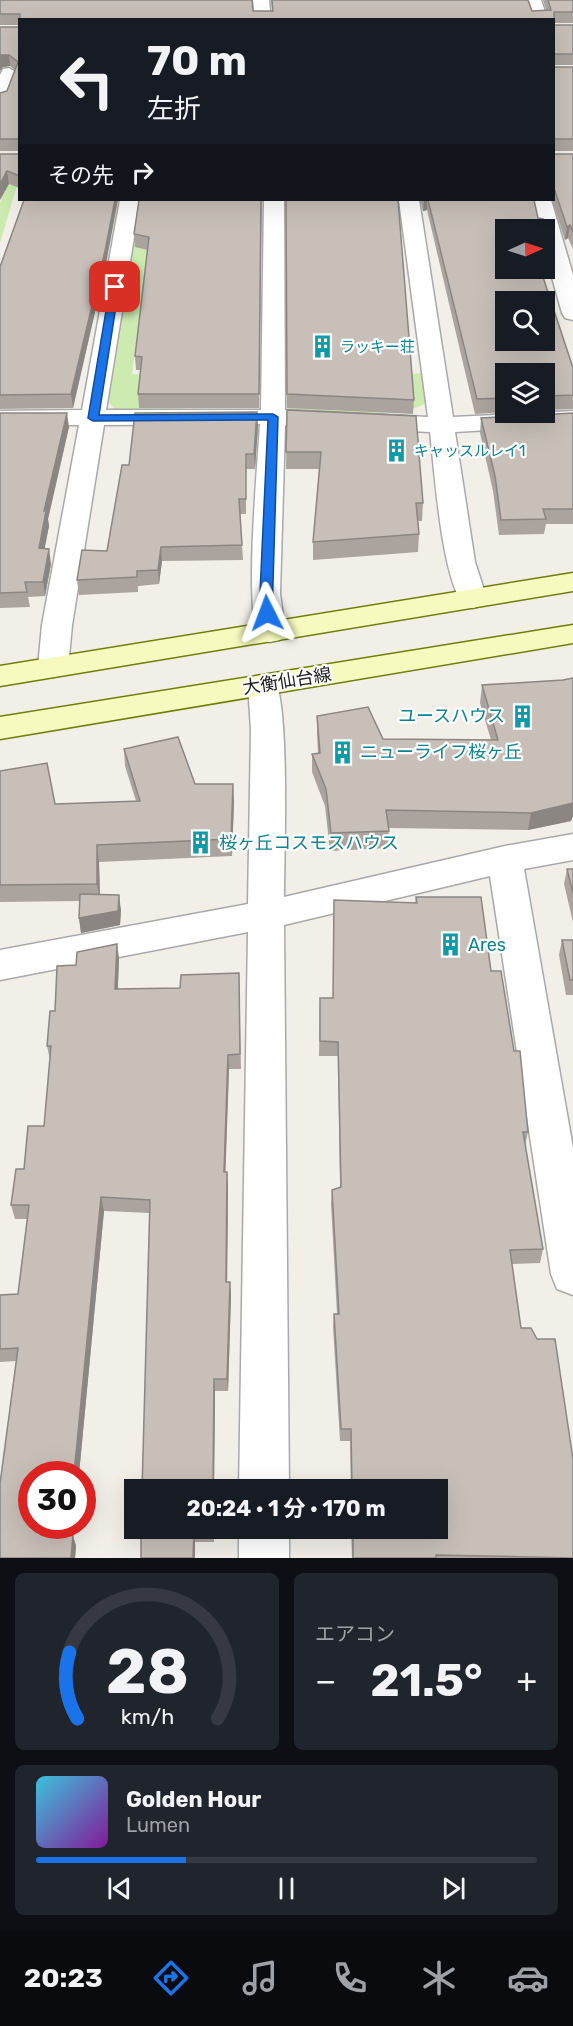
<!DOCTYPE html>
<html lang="ja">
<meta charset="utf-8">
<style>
:root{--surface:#171b24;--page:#20242c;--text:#f1f3f6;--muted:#9ea1a6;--line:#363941;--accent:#1a73e8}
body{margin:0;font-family:Rubik,"Noto Sans JP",sans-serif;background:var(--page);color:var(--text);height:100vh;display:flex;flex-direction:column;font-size:22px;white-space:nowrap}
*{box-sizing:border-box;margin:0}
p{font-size:20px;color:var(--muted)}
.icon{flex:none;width:33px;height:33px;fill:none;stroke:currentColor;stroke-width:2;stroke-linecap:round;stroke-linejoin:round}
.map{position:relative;height:1558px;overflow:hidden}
.panel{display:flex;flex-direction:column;gap:15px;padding:15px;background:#0d0f14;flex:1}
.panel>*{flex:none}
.hud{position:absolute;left:18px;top:18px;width:537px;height:183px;border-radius:0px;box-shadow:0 6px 24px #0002;background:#171b24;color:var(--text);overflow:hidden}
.needle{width:39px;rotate:87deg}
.controls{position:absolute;left:495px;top:219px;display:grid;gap:12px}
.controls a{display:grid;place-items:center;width:60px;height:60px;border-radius:0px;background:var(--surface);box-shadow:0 6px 24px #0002;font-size:30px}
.speed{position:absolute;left:18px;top:1461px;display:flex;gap:12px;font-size:30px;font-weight:700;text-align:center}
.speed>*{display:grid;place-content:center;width:78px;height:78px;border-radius:50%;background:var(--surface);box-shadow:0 6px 24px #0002;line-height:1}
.speed .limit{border:9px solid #d22;background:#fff;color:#111}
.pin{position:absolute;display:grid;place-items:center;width:51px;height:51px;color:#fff;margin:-26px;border-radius:12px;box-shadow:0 3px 9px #0006}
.me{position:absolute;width:66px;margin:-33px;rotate:357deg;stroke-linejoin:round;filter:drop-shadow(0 0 4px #0008)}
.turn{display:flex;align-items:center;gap:21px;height:126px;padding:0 30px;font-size:27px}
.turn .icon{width:78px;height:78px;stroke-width:2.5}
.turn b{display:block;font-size:42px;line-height:51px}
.then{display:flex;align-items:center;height:57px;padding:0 30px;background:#0003;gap:12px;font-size:22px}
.big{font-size:45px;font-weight:700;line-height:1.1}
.panel .tile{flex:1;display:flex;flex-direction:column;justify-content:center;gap:9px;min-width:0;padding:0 21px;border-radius:9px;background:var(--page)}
.panel .dial{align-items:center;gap:0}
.dial svg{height:156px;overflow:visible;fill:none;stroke:var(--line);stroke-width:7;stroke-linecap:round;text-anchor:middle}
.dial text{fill:var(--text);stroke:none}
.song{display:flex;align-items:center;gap:18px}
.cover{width:72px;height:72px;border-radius:9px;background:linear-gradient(135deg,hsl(190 70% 55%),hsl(290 70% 35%))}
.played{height:6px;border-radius:3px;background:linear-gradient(90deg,var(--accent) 30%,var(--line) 30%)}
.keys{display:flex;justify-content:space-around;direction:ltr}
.heat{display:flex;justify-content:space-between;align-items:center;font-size:33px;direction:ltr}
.panel .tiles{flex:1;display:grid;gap:15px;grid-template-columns:1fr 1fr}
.tile:last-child{grid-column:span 2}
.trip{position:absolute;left:124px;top:1479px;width:324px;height:60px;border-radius:0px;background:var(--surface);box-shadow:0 6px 24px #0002;font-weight:700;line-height:60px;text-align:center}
.tab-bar{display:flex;height:96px;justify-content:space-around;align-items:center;background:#090b0e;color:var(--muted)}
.tab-bar .icon{width:42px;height:42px}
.tab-bar .selected{color:var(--accent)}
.tab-bar b{font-size:27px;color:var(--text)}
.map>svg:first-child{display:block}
.grass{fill:#cdebb0}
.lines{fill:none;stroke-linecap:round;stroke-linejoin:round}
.street-casing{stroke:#a9a9a9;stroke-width:3}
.secondary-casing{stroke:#707d05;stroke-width:3}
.street{fill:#fff;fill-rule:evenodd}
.secondary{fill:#f7fabf;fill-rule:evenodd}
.wall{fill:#aba49e}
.shaded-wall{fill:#8b8681}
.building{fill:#c7bfb8;stroke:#8b8681;stroke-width:1.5;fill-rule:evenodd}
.route{fill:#1a73e8;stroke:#114b97;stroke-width:1.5}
.labels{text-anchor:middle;stroke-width:4.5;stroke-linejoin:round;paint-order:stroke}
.far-culture-label{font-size:15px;fill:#0d838f;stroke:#fff;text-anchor:start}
.street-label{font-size:18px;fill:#222;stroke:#fff}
.culture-label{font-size:18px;fill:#0d838f;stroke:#fff;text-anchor:start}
</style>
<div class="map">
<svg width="573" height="1558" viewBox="0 0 573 1558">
<rect width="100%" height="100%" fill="#f2efe9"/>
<g class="grass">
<path d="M11,167L19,187L16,189L0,243V203Z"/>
<path d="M140,200H154L132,374L181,378L183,409L115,410L108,401Z"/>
<path d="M422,373L426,378L427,402C405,420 321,412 291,411L285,405V385Z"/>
</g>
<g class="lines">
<defs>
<g id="street">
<path d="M253,0H269L271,20H255Z"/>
<path d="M525,0H541L548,20H532Z"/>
<path d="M9,68L17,73L6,102L0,103V75L3,69Z"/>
<path d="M120,200H140L106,410H261L264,200H284L285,410L428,417L399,200H419L453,417L573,411V425L455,432L475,562L487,599L483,605L473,608L463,605C441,572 435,475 430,432L285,425L280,593L285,633L280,640L270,642L260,640C243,615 258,463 260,424L104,425L72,625L68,667L64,674L53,677L42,674L38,667L42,625L79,425H0V411L82,410Z"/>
<path d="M531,200H551L573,275V320L565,318L562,313L544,249V230H539Z"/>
<path d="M263,675L274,678C290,704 284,857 284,897L505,846L573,834V860L524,869L573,1148V1295L557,1289L551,1274L490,876L284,925L289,1490H239L248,932L0,980V950L248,904L251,730L248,685L252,678Z"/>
<rect x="239" y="1528" width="50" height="30"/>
</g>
<g id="secondary">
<path d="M573,573V591L0,686V666Z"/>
<path d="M573,625V643L0,739V717Z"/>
</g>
</defs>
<use href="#street" class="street-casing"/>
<use href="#secondary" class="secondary-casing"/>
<use href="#street" class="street"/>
<use href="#secondary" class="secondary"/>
</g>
<g class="wall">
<path d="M0,0L253,11H272L271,0H528L532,11L546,10L543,0H573V23H554V25H573V65H554V67H573V151H554V154H573V249L568,238L565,240L552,200H554V20H20V25H0Z"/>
<path d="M20,27V151H0V93L7,91L15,70L10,66L3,67Z"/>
<path d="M0,154H20V188L9,184Z"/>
<path d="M262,200L259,408H139L138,394L141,370H136L135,356L148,250L135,247L134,234Z"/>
<path d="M286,200H398L414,400L413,414L287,408Z"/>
<path d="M420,200H534L506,230L573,368V409L544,410V374H506V412L475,414L427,210L423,211Z"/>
<path d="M106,264L73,408L0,409V267Z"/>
<path d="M287,410L423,503L422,521H418L419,534L418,552L313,560V542L319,469H286Z"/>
<path d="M0,413L69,427L48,519L49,526L44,549L51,564L45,596L28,597L30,607L0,608Z"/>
<path d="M573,413V524H546L544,534L499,535L493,491L480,433L481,418Z"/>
<path d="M258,426L255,469H246V514H240L243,560L162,561L159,584L138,586V592L79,595L77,580L107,551L129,465Z"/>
<path d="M573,678V816L571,821L528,830L389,828L388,848L330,851L325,806L312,772V754H318L317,734V716L383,739L491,740L480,703L482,685L563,680Z"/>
<path d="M124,749L195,784L234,801L232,856L99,862L100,894L121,910L120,925L81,933L79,918L80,901L0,902V771L55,804L136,801L125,766Z"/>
<path d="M567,869H573V922L564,884Z"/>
<path d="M416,897L491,971L514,1051L528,1132L525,1146L543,1249L540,1263L512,1264L521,1328L573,1558H352L351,1528H438V1490H351L350,1441H340L333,1327L334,1314H337L331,1204L332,1190L340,1187L338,1056H319L320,998H332L415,903Z"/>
<path d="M562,940H573V995H566L559,955Z"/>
<path d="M117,944L119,959L118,989L180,988L181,975L239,973L241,1069H229L225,1172H227L228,1186L227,1282H230L231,1296L228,1391H215L214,1490H142L150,1213L104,1211L79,1474H32V1526H74L73,1536L76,1546L75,1558H0V1484L16,1361L0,1362V1295L18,1294L27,1219H15L11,1205L16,1169H24L28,1126H44L50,1060L47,1046L50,1011H55L57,966L76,965L77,952Z"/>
<path d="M141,1528H214V1542H195V1558H141Z"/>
</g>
<g class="shaded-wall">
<path d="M1,55H9L10,66L3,67L0,71V57Z"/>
<path d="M7,171L9,184L0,200V184Z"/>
<path d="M115,200H118L106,264L73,408L71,394Z"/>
<path d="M424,200H427V210L423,211Z"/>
<path d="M570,225L568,238L565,240L567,227Z"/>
<path d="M257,412L258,426L255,469L254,454Z"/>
<path d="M67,413L69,427L48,519L49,526L42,563L39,548L44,511Z"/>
<path d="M161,547L162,561L159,584L158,570Z"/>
<path d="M49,549L51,564L45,596L43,582Z"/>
<path d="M233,784L234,801L232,856L231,839Z"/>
<path d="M573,803V816L571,821L528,830L531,813Z"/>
<path d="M97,845L99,862L100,901L97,884Z"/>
<path d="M119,895L121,910L120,925L81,933L79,918Z"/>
<path d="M117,944L119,959L117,1003L115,989Z"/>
<path d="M228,1055L229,1069L225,1186L224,1172Z"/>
<path d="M227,1172L228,1186L227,1296L226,1282Z"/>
<path d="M101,1197L104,1211L79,1474H74Z"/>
<path d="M230,1282L231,1296L228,1391L227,1379Z"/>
<path d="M214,1379L215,1391L214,1490H213Z"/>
<path d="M69,1526H74L73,1536L76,1546L75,1558H71L68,1535Z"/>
<path d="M194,1532L195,1542V1558H193Z"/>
</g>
<g class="building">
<path d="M0,0H252L253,11H273L272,0H528L532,11L551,10L548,0H573V12H554V25H573V54H554V67H573V139H554V154H573V232L570,225L567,227L554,188V20H20V14H0Z"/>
<path d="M0,27H20V139H0V93L7,91L18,62L9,55H1L0,57Z"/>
<path d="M0,154H20V176L7,171L0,184Z"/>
<path d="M24,200H115L105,251L71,394L0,395V267Z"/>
<path d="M139,200H261L259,394H138L142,357L135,356L149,237L134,234Z"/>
<path d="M286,200H398L414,400L287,394Z"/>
<path d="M428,200H534L538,218L543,219L544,230H506V268H540L573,368V395L544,396V374H506V398L477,399ZM506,302H544V340H506Z"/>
<path d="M287,410L416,416L423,503H416L419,534L313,542L321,452H286Z"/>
<path d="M257,412L254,454H246V499H239L242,545L161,547L158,570L137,571V577L77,580L82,550L107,551L122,465H129L135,413Z"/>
<path d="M0,413H67L44,511H46L39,548L49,549L43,582H25L27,592L0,593Z"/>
<path d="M573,413V509H543L546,519L501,520L495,476L481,418Z"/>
<path d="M573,678V803L531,813L386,810L389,831L331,833L326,789L312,754L320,753L317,716L368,707L383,739L498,740L482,685L563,680Z"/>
<path d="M178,737L195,784H233L231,839L97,845V884L0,885V771L47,763L55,804L140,801L124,749Z"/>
<path d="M567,869H573V893Z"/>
<path d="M80,894L119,895L118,911L79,918Z"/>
<path d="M416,897H481L491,971H501L514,1051H520L528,1132H523L543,1249L510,1250L521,1328H531L537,1339H555L573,1459V1558L436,1555V1558H353V1528H438V1490H352L351,1429H341L334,1314H339L332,1190L341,1187L338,1042L320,1041V998H333L334,900L417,903Z"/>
<path d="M562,940H573V980H570Z"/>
<path d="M117,944L115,989L180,988L181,975L239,973L240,1054L228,1055L224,1172H227L226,1282H230L227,1379H214L213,1490H142L150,1200L101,1197L74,1474H32V1526H69L68,1535H73L71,1558H0V1484L18,1348L0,1349V1295L18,1294L29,1205H11L16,1169H24L28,1126H44L51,1046H47L50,1011H55L57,966L76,965L77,952Z"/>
<path d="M141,1528H213V1531L194,1532L193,1558H141Z"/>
</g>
<path class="route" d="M115,284L119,287L99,415L273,414L278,417L272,616H263L261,613L260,593L268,420L93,421L88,418L110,287Z"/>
<defs>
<symbol id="building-bare" viewBox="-9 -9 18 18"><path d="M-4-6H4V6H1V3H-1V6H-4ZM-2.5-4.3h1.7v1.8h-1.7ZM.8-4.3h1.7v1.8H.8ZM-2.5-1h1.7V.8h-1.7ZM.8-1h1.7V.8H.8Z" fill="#0f9aa8" stroke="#fff" stroke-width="2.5" paint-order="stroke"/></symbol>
</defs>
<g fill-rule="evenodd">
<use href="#building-bare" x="306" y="330" width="33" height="33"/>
<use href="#building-bare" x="380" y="434" width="33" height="33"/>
<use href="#building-bare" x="506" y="700" width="33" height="33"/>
<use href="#building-bare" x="326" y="736" width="33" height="33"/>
<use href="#building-bare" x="184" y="826" width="33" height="33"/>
<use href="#building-bare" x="434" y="928" width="33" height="33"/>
</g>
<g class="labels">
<g class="far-culture-label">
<text x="340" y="352">ラッキー荘</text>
<text x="414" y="456">キャッスルレイ1</text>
</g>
<g class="street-label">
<text transform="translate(287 681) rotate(-9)" y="6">大衡仙台線</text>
</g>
<g class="culture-label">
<text x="505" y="722" text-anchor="end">ユースハウス</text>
<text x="360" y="758">ニューライフ桜ヶ丘</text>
<text x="219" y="849">桜ヶ丘コスモスハウス</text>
<text x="468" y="951">Ares</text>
</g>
</g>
</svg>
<div class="controls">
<a><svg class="needle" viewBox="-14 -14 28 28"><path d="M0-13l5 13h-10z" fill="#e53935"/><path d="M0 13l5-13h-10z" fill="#9ea1a6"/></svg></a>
<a><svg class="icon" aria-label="search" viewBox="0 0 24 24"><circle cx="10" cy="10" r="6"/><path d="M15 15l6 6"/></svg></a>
<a><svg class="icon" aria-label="layers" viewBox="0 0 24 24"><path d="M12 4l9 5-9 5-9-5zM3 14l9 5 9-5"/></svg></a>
</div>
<div class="speed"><div class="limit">30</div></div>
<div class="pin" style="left:115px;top:287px;background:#d93025"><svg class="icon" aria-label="arrive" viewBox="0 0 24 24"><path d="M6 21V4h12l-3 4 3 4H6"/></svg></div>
<svg class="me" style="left:267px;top:613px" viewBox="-20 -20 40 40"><path d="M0-17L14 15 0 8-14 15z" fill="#1a73e8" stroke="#fff" stroke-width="4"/></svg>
<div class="trip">20:24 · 1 分 · 170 m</div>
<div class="hud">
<div class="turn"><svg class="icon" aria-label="left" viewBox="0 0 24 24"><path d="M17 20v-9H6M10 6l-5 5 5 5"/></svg><div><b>70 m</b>左折</div></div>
<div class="then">その先<svg class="icon" aria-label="right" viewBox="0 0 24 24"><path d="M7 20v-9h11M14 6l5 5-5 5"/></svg></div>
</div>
</div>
<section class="panel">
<div class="tiles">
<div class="tile dial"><svg viewBox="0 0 100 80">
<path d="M14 69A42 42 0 1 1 86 69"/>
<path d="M14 69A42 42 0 0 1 10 35" stroke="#1a73e8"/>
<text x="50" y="56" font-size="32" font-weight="700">28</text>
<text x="50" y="72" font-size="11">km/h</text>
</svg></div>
<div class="tile"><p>エアコン</p>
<div class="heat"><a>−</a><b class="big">21.5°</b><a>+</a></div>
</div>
<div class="tile">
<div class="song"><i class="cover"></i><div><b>Golden Hour</b><p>Lumen</p></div></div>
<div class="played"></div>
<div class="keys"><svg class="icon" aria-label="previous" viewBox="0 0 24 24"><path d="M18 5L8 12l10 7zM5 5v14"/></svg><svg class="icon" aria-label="pause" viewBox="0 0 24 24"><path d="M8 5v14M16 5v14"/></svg><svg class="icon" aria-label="next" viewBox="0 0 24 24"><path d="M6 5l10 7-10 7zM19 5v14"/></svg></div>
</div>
</div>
</section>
<nav class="tab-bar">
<b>20:23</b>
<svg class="icon selected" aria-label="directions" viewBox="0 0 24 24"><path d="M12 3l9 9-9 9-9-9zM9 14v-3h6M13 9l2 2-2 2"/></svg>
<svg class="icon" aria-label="music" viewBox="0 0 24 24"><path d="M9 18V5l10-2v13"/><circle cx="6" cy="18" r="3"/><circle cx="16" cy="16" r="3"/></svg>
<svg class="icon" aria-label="phone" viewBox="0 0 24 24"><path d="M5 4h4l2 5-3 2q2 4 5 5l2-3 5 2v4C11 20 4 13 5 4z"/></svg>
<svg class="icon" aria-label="climate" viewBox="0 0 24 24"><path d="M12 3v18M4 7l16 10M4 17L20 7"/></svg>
<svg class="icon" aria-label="car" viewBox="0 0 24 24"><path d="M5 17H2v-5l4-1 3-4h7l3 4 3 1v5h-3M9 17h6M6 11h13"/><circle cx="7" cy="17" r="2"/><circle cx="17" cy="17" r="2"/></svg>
</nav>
